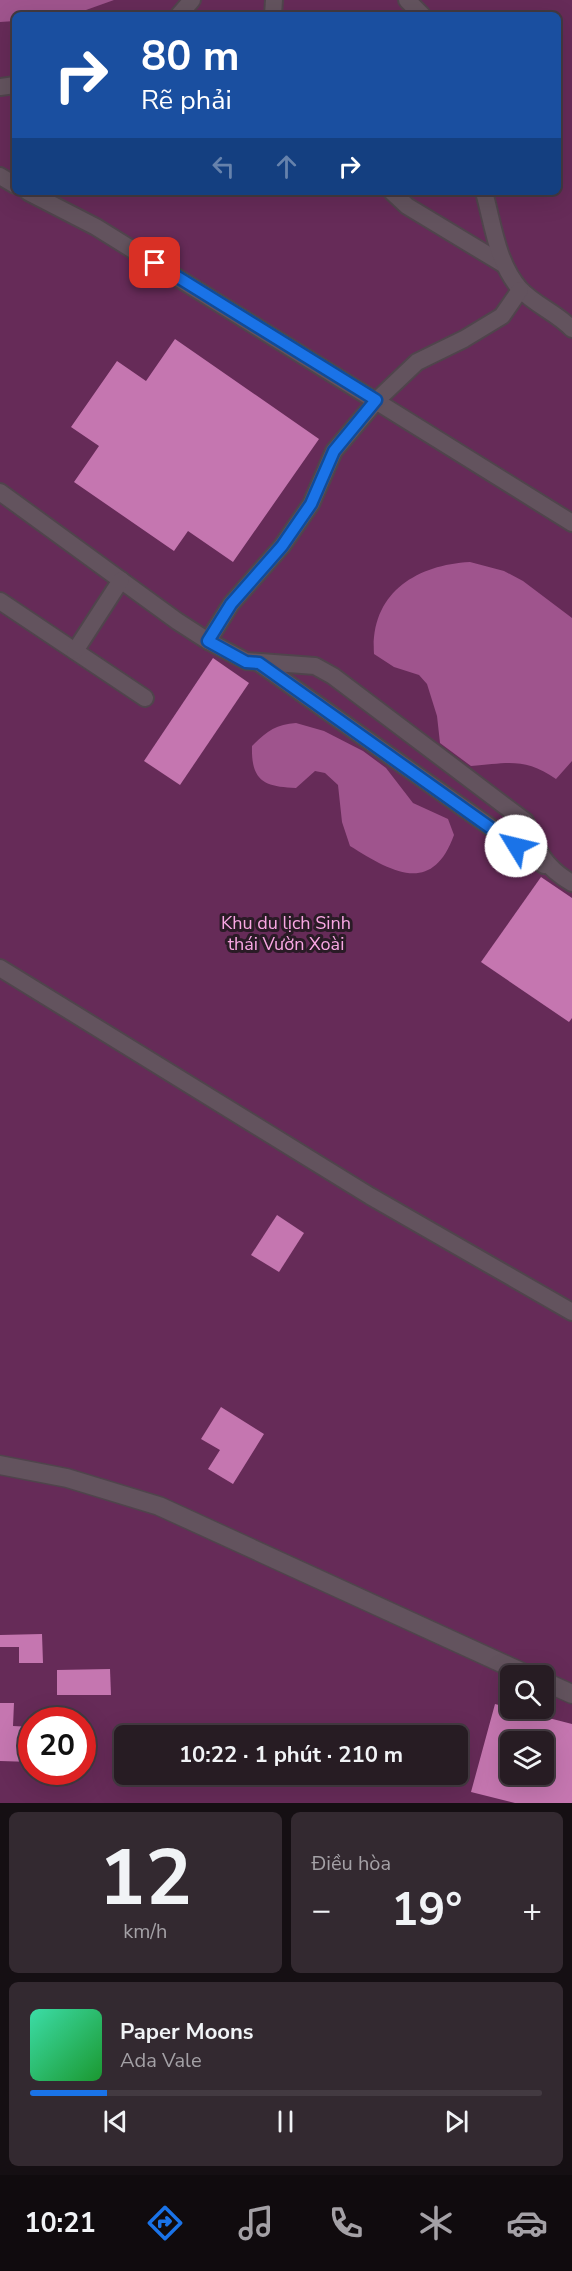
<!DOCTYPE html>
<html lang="vi">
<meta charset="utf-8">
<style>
:root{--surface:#271c23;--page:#332930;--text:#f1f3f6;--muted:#a4a1a6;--line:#433a41;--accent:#1a73e8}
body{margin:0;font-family:"Nunito Sans",sans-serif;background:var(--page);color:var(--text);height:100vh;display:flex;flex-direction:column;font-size:22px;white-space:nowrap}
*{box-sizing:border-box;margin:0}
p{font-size:20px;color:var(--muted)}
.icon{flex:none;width:33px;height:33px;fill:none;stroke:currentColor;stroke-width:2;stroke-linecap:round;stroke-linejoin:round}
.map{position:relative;height:1803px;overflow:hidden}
.panel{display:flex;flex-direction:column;gap:9px;padding:9px;background:#150f13;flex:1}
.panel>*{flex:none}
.banner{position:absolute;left:12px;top:12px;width:549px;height:183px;border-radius:9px;box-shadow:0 6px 24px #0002,0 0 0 2px var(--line);background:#1a4fa0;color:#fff;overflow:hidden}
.controls{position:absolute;left:500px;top:1665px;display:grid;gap:12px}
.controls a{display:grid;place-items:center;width:54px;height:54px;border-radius:9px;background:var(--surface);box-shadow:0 6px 24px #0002,0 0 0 2px var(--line);font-size:30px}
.speed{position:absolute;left:18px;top:1707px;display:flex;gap:12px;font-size:30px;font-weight:700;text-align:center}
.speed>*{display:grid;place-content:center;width:78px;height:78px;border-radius:50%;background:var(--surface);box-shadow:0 6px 24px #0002,0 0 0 2px var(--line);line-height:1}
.speed .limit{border:9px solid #d22;background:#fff;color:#111}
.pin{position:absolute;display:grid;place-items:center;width:51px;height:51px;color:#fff;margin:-26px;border-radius:12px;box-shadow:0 3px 9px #0006}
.me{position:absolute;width:66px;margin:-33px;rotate:306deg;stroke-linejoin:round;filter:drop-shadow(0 0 4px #0008)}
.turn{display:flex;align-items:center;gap:21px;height:126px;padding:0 30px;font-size:27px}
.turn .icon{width:78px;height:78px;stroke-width:2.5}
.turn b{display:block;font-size:42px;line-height:51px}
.lanes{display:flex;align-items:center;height:57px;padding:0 30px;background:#0003;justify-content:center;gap:30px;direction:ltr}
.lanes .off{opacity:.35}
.big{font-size:45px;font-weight:700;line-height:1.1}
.panel .widget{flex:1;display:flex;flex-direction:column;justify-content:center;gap:9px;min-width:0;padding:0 21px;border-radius:9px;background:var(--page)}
.panel .dial{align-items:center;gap:0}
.dial b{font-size:78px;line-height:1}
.song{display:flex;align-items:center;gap:18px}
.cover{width:72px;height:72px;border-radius:9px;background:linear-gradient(135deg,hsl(160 70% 55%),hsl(130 70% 35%))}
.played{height:6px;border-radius:3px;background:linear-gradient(90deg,var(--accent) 15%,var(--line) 15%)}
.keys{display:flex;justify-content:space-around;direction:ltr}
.heat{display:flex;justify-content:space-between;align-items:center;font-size:33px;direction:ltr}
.panel .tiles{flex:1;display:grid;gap:9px;grid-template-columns:1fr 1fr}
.widget:last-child{grid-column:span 2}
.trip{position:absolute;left:114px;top:1725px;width:354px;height:60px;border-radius:9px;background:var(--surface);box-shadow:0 6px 24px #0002,0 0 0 2px var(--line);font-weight:700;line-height:60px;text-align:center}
.tab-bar{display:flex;height:96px;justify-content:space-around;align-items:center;background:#100b0e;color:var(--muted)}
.tab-bar .icon{width:42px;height:42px}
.tab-bar .selected{color:var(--accent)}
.tab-bar b{font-size:27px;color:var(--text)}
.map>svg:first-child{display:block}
.green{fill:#662b58;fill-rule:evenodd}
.water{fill:#9f548d}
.building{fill:#c576b0;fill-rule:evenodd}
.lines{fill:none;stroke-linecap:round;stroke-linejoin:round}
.lane-casing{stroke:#50444c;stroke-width:20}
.street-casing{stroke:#50444c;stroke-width:21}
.lane{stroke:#63535e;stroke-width:16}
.street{stroke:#63535e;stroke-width:18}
.route-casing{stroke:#114b97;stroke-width:15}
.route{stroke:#1a73e8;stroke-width:10}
.labels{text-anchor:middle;stroke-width:6;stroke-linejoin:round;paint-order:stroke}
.park-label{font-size:18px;fill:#f9a7e3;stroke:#2a1b26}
</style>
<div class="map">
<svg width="572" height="1803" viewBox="0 0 572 1803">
<rect width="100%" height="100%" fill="#34252f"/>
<path class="green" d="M0,0H572V1803H0ZM15,15H558V192H15ZM510,1676H543V1708H510ZM32,1720H82V1772H32ZM124,1736H458V1774H124ZM510,1742H543V1774H510Z"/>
<g class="water">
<path d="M0,0H114L72,15H15V21L0,22Z"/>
<path d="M470,562L504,571L523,581L572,618V761L556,779C525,757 507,763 471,766L440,743L437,716L427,684L419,675L394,667L374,654C370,594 415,565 470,562Z"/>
<path d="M296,723L324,731L363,751L386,768L413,803L448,819L454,835C432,896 392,872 350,846L342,822L338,785L325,773L315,771L296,788C264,787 251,781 252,746C266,732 276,724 296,723Z"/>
</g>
<g class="building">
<path d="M175,339L319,439L233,562L188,531L174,551L74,482L99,446L71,427L117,361L146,381Z"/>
<path d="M213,658L249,683L180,785L144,761Z"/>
<path d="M541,877L572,898V1018L569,1022L481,962Z"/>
<path d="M277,1215L304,1233L279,1272L251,1255Z"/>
<path d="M221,1407L264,1434L233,1484L208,1469L220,1450L201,1439Z"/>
<path d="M42,1634L43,1663H19V1647H0V1635Z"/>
<path d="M110,1669L111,1695H57V1670Z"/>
<path d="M0,1703H14L13,1726L32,1727V1762L0,1761Z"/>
<path d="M495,1704L572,1724V1803H515L471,1792ZM510,1742H543V1774H510Z"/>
<path d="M41,1712L79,1713V1720H41Z"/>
</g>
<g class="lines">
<defs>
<g id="lane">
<path d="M407,0L422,15"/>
<path d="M179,15L192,0"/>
<path d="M273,15L274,0"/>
<path d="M0,87L15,85"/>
<path d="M0,176L15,185"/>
<path d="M28,192L96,227L572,523"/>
<path d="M392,192L407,206L503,264"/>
<path d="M484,192C493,224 497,263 520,289C535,305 557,313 572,329"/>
<path d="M0,492L177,621L208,641L231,604L282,546L311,504L334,451L377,400L417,362L464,339L502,316L520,290"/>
<path d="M0,601L145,698"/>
<path d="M208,641L246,661L315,666L333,676L525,821C537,850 544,867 572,883"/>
<path d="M75,651L121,580"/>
<path d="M259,663L544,865"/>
<path d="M0,968L370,1196L572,1312"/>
</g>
<g id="street">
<path d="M0,1465L67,1478L159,1506L530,1676"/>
<path d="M543,1681L572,1694"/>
</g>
</defs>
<use href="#lane" class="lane-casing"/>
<use href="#street" class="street-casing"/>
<use href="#lane" class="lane"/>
<use href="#street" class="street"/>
</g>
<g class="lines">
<defs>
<path id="route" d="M155,263L376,400L334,451L311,504L282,546L231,604L208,641L246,662L259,663L516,846"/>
</defs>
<use href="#route" class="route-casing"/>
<use href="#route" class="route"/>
</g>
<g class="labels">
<g class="park-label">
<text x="286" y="929">Khu du lịch Sinh<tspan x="286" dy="21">thái Vườn Xoài</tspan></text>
</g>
</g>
</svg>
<div class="controls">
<a><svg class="icon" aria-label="search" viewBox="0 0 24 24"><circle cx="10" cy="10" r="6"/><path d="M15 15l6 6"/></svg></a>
<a><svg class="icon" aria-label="layers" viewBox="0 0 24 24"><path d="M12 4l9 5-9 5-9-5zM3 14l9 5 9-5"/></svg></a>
</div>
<div class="speed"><div class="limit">20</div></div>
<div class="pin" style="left:155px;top:263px;background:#d93025"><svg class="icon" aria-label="arrive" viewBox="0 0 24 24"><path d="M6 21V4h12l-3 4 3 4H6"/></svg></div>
<svg class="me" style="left:516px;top:846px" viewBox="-20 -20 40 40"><circle r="19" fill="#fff"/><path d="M0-13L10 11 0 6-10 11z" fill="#1a73e8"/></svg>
<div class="trip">10:22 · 1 phút · 210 m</div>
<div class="banner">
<div class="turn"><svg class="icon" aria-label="right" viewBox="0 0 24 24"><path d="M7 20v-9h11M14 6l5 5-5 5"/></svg><div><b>80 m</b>Rẽ phải</div></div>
<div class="lanes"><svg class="icon off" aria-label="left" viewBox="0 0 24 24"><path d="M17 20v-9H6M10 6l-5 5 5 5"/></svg><svg class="icon off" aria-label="ahead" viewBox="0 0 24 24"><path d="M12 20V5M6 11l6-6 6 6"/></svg><svg class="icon" aria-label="right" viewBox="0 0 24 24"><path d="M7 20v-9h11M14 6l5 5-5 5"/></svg></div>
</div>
</div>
<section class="panel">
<div class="tiles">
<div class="widget dial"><b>12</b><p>km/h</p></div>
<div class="widget"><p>Điều hòa</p>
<div class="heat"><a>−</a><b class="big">19°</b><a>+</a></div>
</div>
<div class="widget">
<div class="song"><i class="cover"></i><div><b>Paper Moons</b><p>Ada Vale</p></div></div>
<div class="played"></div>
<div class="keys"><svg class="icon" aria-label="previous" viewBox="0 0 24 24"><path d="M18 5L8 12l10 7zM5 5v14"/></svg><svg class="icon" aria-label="pause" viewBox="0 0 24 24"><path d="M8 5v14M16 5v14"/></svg><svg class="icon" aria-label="next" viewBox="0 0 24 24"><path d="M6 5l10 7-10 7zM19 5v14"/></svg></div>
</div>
</div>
</section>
<nav class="tab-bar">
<b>10:21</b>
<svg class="icon selected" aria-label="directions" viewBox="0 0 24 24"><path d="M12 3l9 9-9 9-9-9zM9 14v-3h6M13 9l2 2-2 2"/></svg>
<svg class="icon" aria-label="music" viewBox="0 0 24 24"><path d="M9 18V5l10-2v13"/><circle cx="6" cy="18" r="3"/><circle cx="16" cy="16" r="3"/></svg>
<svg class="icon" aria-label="phone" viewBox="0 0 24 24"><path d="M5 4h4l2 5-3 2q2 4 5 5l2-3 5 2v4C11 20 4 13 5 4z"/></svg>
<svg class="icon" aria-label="climate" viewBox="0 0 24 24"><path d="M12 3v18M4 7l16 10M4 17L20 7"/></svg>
<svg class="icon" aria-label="car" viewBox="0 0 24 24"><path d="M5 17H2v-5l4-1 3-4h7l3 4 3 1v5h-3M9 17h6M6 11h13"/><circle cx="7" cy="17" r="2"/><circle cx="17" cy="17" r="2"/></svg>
</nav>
